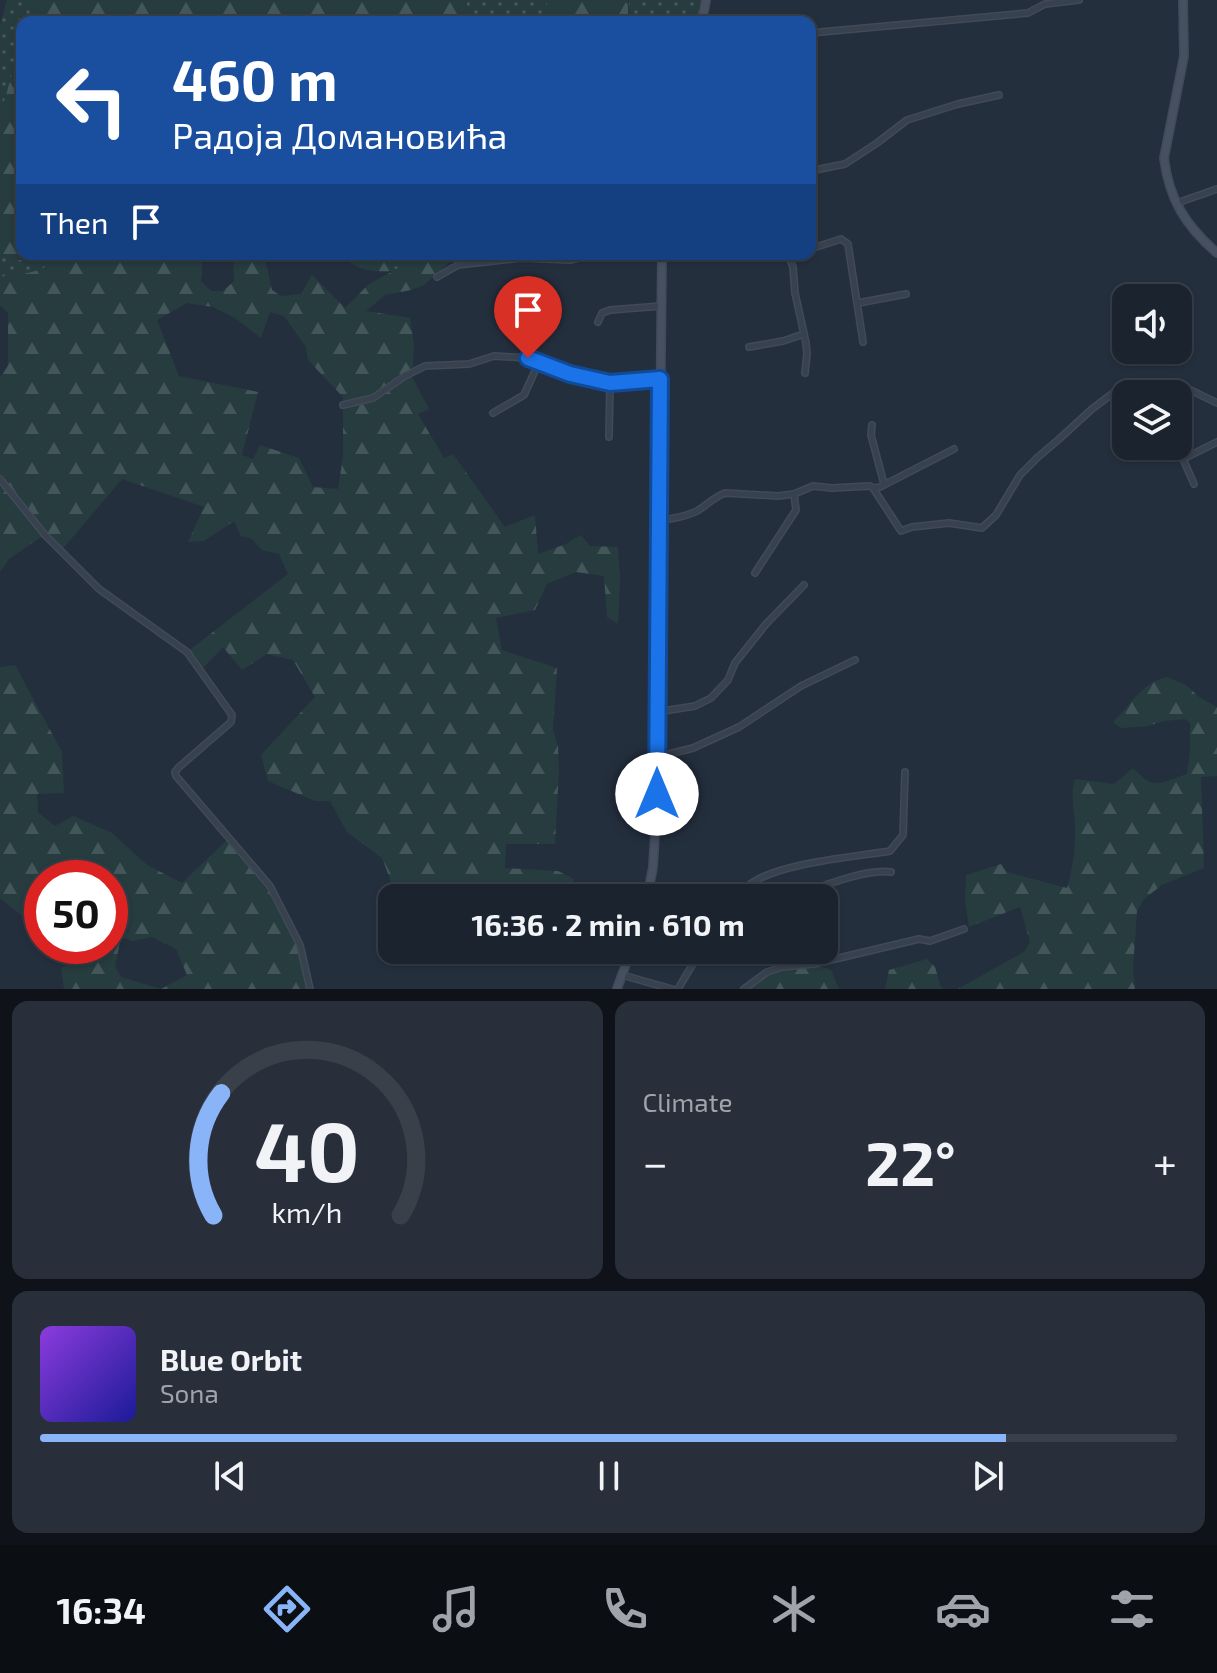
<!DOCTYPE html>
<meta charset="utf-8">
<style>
:root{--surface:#1b232e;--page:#282f3a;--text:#f1f3f6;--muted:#a0a4aa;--line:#39404a;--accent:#8ab4f8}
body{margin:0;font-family:"Exo 2",sans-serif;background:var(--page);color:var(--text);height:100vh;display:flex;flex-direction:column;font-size:30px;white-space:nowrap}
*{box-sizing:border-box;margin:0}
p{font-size:26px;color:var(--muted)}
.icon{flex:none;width:44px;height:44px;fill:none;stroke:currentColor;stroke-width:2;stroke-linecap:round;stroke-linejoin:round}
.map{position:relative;height:989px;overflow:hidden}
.drawer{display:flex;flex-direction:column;gap:12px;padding:12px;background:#0f1319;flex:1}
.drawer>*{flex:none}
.hud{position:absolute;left:16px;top:16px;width:800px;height:244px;border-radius:16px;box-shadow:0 2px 6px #0004,0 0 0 2px var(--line);background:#1a4fa0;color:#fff;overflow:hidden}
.buttons{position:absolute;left:1112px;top:284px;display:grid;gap:16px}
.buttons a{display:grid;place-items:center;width:80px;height:80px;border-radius:16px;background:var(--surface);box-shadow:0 2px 6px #0004,0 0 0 2px var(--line);font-size:40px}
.speed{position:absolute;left:24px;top:860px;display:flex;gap:16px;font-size:40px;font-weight:700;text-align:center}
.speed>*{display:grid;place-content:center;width:104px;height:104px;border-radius:50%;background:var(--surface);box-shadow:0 2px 6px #0004,0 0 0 2px var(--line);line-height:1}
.speed .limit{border:12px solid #d22;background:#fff;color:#111}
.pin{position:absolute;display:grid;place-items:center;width:68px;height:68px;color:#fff;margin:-82px -34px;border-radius:50% 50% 50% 0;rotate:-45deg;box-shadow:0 0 8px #0007}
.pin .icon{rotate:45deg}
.me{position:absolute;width:88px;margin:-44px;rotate:0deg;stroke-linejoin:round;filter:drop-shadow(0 0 6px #0008)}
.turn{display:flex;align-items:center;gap:28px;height:168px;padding:0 24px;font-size:36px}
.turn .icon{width:104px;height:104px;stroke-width:2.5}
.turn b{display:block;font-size:56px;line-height:68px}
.then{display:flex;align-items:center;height:76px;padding:0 24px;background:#0003;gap:16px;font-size:30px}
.big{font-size:60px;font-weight:700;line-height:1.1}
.drawer .card{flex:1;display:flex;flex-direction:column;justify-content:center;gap:12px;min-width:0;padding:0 28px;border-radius:16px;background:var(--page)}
.drawer .dial{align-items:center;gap:0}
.dial svg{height:208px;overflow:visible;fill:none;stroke:var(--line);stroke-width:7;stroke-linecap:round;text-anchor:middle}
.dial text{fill:var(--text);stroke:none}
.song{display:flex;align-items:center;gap:24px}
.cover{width:96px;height:96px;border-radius:12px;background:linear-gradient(135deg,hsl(270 70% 55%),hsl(240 70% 35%))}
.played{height:8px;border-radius:4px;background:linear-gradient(90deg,var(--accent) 85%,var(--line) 85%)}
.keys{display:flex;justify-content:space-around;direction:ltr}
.heat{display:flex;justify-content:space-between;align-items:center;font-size:44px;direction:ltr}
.drawer .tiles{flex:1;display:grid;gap:12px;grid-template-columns:1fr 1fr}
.card:last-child{grid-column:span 2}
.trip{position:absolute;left:378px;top:884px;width:460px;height:80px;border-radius:16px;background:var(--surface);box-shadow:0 2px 6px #0004,0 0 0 2px var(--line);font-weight:700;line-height:80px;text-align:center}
.menu{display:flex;height:128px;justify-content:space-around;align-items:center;background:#0b0e12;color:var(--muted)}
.menu .icon{width:56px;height:56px}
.menu .current{color:var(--accent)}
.menu b{font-size:36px;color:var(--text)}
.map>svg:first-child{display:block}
.grass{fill:url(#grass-dots)}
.forest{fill:url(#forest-firs);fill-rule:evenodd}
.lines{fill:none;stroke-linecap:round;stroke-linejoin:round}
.street-casing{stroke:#414a57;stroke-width:8}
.secondary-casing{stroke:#414a57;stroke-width:10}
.street{stroke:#38414e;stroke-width:5}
.secondary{stroke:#465061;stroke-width:7}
.route-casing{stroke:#114b97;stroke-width:20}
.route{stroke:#1a73e8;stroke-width:14}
</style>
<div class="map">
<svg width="1217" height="989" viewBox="0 0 1217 989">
<defs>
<pattern id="grass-dots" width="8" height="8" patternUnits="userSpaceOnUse" patternTransform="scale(2)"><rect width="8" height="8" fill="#263c3f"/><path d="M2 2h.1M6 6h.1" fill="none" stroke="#435659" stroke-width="1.8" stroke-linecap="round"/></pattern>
<pattern id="forest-firs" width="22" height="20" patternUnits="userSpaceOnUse" patternTransform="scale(2)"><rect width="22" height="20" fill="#263c3f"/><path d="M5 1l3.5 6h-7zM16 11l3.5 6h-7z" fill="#435659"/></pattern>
</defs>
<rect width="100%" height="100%" fill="#242f3e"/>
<g class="grass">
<path d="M7,0H36L26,22H22V36L0,117V25Z"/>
<path d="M467,0H547V22H466Z"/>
<path d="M629,0H706L702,22H628Z"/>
<path d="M0,254L8,257L20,260L46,257L50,254H72C50,266 32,276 7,274L0,280Z"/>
<path d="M388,254H420L405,265L394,270L391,256Z"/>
</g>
<g class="forest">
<path d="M36,0H467L466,22H26Z"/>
<rect x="547" y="0" width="81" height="22"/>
<path d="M22,36V254H50C34,262 16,261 0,254V117Z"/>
<path d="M72,254H203L201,281L211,291H223L234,281L233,254H264L272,290L281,296L301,294L312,275L345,308L369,284L393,271C366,272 360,270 337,254H388L394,263L395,270L420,254H508L499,260L451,261L424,285L411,290L385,295L366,311L410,318L414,344L412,377L429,409L418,414L444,458L453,454L505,527L535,515L538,554L566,544L581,535L590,546L618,547L620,581L618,624L607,617L604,576L576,572L547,584L535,610L496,618L502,650L557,668L553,730L558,746L559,770L555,844H506L505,868L558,871L574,879L571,891L559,898H529L482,893L440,898H401L395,892L382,858L347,832L330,801H315L268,781L261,755L315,697L293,660L267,654L242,670L223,647L200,671L187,652L288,574L279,554L262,550L252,539L241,536L234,521L204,541L188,542L204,507L122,479L60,552L44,535L9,559L0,572V377L8,365V313L0,305V280L6,274C32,276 50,266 72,254ZM187,303L213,307L235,318L261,338L270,312L284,316L306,347L308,360L343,397V456L338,489L313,487L299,458L260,445L253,459L242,455L258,392L179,376L157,320Z"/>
<path d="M15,665L62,752L64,793L37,794L38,812L55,826L73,816L112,833L147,865L182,883L229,838L270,886L298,941L310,989H64L61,968L93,951L120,942L115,966L121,977L161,989L187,975L176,949L152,937L133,941L120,937L118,926L110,914V878H42V928L32,924L0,898V667Z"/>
<path d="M1167,677L1186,685L1199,697L1217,707V776L1201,777L1204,868L1162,885L1144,899L1137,911L1133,968L1135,989H958L1024,952L1030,942L1020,907L969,927L965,900L966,875L1001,864L1007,872L1067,888C1073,868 1076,845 1075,824C1074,808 1070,794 1075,779L1114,784L1133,768C1154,791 1160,783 1187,774L1190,752V723L1185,719L1164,721L1148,726L1121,728L1113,722C1131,705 1142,682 1167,677Z"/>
<path d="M927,959L935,967L941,987L944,989H885L889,970Z"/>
<path d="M814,964L831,970L839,989H746L783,967Z"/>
</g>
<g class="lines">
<defs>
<g id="street">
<path d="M810,33L1028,13L1045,4L1079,0"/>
<path d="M810,171L845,164L877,143L907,120L958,104L999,95"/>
<path d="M1177,203L1217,189"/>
<path d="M810,249L841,239L848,244L863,342"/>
<path d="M788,254L793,267L795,293L806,343L807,354L805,373"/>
<path d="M437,277L458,265L522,258L570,260L596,254"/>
<path d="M858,303L906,294"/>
<path d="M598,322L602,313L610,310L661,306"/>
<path d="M749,347L783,341L804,334"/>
<path d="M343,405L373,398L405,376L425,366L469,364L494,356L528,358L570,374L610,383L660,379"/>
<path d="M493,413L524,395L539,362"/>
<path d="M872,425L871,435L884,484"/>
<path d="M609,437L610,383"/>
<path d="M0,479L45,535L99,589L187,652L232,715L231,722L178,768L175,772L176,776L270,886L300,945L310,989"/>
<path d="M1194,484L1183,459L1217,442"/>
<path d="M874,488L880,487L954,449"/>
<path d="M659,520C673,519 685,517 697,511C707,505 714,497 725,493L778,496L794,494L813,486L832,488L870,486L873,488L901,531L912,527L949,523L982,528L996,515L1020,475L1038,457L1058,440L1092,409L1125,384L1174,382L1217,403"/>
<path d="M755,573L796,510L794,494"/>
<path d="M657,712L695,706L711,698L728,680L735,663L766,624L804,585"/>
<path d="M657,757L693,748L739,727L801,686L855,660"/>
<path d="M748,886C775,863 854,857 890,851L903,835L905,772"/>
<path d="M737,898L748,886L761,898"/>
<path d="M790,898C815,889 865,868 891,872"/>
<path d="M622,975L672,989"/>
<path d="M678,989L701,950"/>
<path d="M744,989L767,972L783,967L814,964L919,939L930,941L964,929"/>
</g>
<g id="secondary">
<path d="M1183,0L1184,56L1164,158C1169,200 1186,226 1217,253"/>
<path d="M702,22L706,0"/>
<path d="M647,898L653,867L656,816L662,254"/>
<path d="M617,989L631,950"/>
</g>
</defs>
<use href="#street" class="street-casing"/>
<use href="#secondary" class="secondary-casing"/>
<use href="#street" class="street"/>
<use href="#secondary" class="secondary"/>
</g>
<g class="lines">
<defs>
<path id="route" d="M528,358L570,374L610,383L660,379L657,794"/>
</defs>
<use href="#route" class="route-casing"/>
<use href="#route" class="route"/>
</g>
</svg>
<div class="buttons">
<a><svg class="icon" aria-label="sound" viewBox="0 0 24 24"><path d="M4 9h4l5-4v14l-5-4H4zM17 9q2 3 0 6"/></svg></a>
<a><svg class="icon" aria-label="layers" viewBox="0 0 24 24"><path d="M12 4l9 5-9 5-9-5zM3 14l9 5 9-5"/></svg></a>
</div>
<div class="speed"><div class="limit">50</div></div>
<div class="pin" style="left:528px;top:358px;background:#d93025"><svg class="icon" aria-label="arrive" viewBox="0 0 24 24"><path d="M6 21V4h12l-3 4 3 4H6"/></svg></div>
<svg class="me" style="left:657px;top:794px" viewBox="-20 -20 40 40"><circle r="19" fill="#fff"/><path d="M0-13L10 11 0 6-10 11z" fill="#1a73e8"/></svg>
<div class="trip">16:36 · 2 min · 610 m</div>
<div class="hud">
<div class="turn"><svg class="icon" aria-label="left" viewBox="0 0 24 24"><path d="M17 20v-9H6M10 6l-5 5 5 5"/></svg><div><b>460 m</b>Радоја Домановића</div></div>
<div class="then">Then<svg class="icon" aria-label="arrive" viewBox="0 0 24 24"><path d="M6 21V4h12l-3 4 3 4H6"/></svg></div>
</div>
</div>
<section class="drawer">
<div class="tiles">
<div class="card dial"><svg viewBox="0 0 100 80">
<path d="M14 69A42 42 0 1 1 86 69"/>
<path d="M14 69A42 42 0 0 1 17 22" stroke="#8ab4f8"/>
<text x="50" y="56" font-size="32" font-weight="700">40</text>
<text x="50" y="72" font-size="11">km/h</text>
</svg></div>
<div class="card"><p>Climate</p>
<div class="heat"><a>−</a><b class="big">22°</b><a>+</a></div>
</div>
<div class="card">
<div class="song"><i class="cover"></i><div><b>Blue Orbit</b><p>Sona</p></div></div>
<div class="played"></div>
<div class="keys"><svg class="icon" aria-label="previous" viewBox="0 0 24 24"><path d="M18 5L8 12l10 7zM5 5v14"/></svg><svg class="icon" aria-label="pause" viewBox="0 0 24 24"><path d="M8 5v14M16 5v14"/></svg><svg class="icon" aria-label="next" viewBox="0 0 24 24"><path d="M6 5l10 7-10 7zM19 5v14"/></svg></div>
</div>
</div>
</section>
<nav class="menu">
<b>16:34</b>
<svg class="icon current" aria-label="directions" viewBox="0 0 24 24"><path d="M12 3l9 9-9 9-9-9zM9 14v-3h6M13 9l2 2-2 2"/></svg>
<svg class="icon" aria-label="music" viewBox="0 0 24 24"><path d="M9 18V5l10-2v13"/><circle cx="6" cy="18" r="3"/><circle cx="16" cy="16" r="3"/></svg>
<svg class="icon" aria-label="phone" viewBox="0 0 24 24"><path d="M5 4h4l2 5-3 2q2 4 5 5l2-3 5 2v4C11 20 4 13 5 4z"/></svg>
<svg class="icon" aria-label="climate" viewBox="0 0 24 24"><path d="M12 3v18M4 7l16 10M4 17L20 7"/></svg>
<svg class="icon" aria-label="car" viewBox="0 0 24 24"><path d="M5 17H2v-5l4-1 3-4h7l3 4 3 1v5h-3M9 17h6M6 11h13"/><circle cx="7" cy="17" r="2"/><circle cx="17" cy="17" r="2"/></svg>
<svg class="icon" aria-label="filters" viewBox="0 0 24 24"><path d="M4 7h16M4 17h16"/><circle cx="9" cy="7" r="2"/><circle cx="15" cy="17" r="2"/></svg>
</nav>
